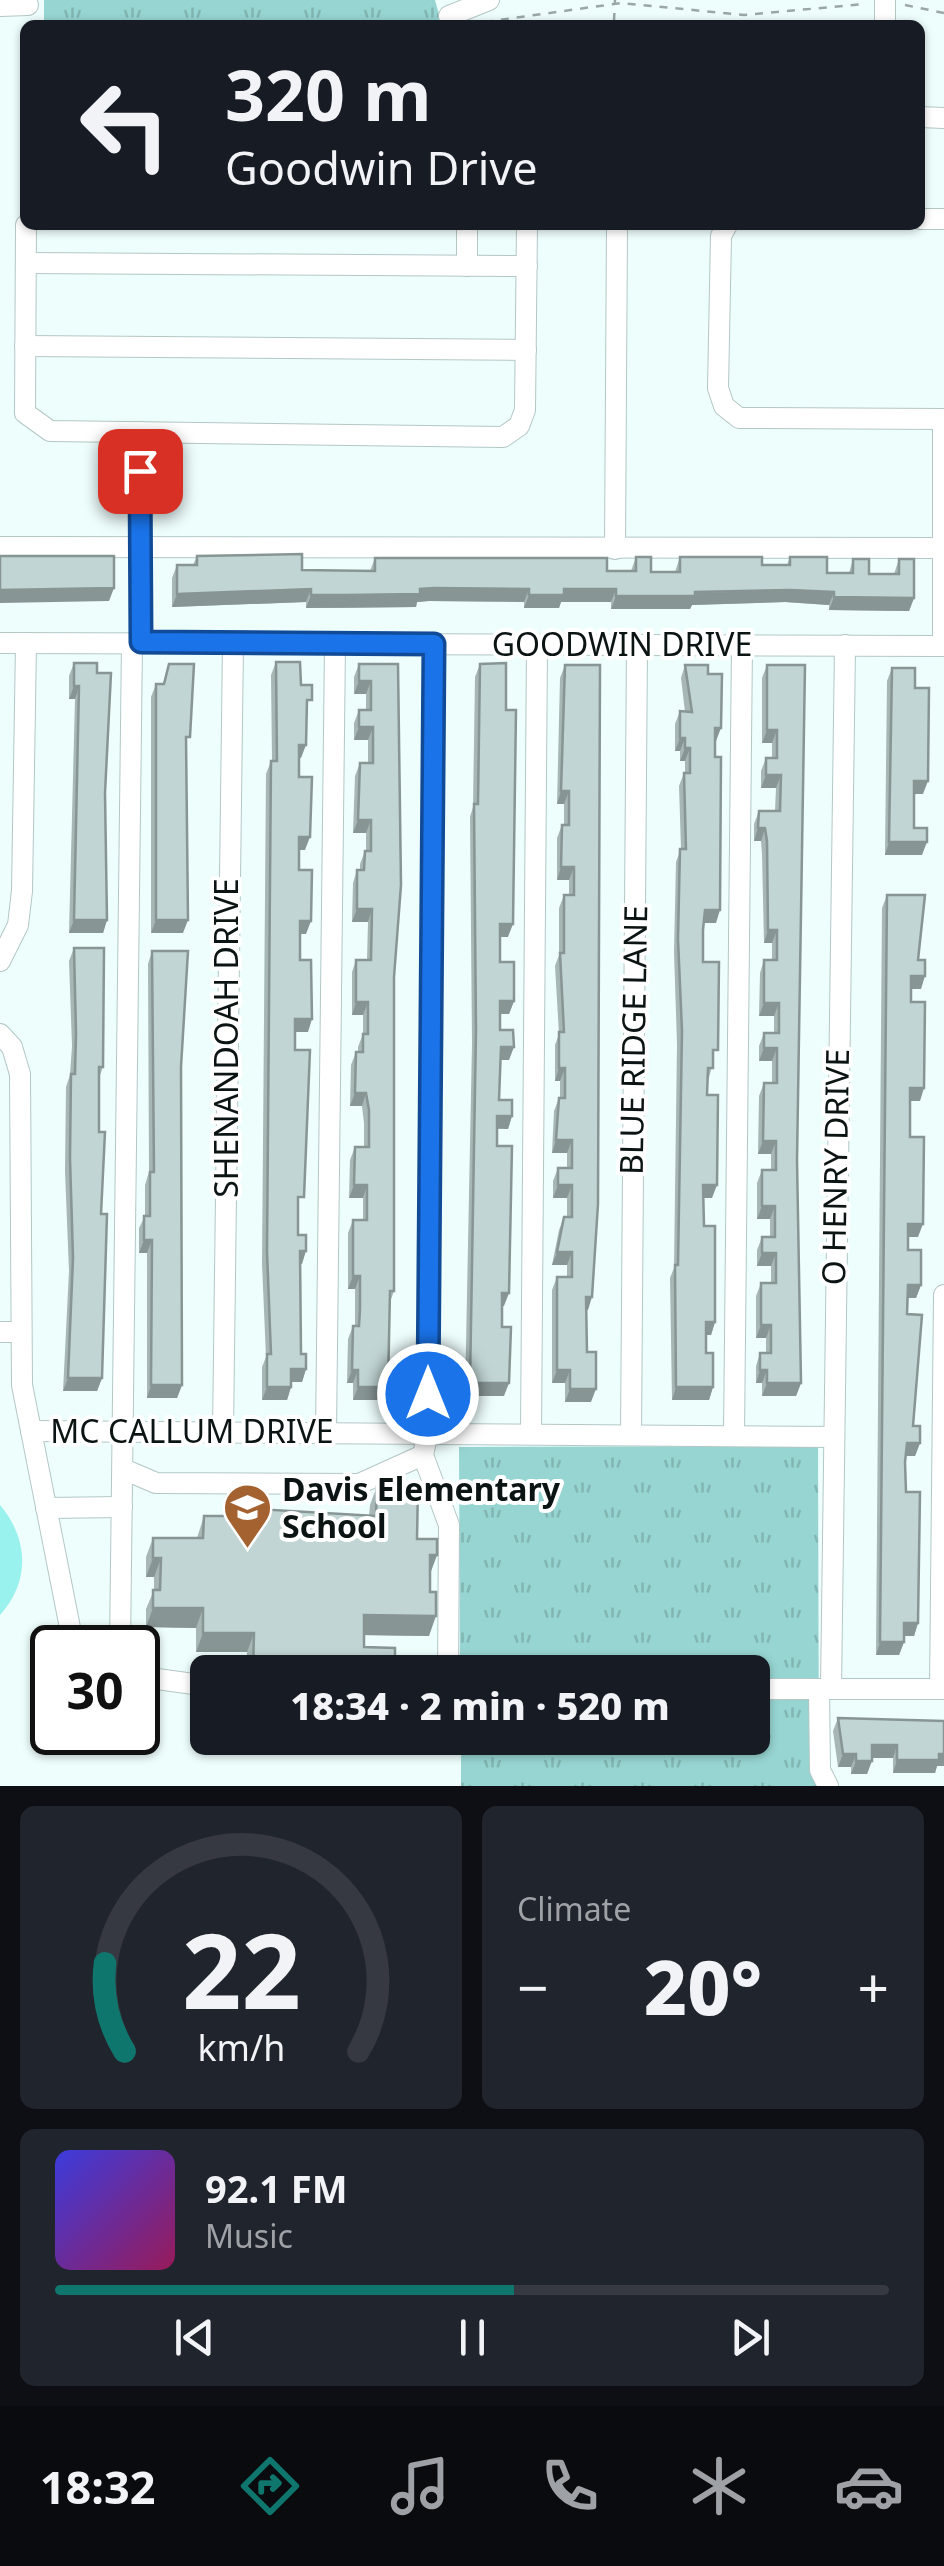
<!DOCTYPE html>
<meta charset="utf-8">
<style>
:root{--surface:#171b24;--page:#20242c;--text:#f1f3f6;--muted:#9ea1a6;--line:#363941;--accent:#0f766e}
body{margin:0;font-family:"Noto Sans",sans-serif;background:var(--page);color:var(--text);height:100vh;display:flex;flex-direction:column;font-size:38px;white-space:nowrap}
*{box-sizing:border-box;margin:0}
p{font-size:32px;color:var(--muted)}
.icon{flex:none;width:55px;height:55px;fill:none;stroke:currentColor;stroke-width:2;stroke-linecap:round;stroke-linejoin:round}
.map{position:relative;height:1786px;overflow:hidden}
.sheet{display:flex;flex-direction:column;gap:20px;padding:20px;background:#0d0f14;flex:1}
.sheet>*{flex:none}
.banner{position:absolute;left:20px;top:20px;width:905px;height:210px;border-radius:15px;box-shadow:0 2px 8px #0004;background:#171b24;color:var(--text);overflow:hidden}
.speed{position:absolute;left:30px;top:1625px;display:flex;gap:20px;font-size:50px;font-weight:700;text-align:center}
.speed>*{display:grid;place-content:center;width:130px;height:130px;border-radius:50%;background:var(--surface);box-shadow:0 2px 8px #0004;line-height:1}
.speed .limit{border:5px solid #111;border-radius:15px;background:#fff;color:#111}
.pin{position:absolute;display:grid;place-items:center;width:85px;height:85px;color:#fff;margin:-42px;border-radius:20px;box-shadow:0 5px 15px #0006}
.me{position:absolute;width:110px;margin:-55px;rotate:0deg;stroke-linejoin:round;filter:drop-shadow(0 0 8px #0008)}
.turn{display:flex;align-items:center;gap:35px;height:210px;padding:0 40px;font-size:45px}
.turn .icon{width:130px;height:130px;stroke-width:2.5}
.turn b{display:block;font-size:70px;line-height:85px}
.big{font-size:75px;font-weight:800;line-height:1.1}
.sheet .widget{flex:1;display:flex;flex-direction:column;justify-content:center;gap:15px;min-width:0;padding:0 35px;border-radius:15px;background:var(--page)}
.sheet .dial{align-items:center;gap:0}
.dial svg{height:260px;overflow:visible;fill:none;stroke:var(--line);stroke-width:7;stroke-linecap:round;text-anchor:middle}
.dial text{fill:var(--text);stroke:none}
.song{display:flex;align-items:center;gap:30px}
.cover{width:120px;height:120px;border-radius:15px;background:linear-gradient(135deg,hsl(240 70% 55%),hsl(330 70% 35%))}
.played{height:10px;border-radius:5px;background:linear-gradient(90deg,var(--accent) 55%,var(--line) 55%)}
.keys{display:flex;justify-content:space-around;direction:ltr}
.heat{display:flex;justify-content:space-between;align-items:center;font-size:55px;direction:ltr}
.sheet .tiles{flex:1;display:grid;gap:20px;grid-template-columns:1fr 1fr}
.widget:last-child{grid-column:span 2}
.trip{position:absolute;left:190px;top:1655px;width:580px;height:100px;border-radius:15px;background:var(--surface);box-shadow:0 2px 8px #0004;font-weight:800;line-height:100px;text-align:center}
.dock{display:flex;height:160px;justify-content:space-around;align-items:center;background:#090b0e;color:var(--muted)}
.dock .icon{width:70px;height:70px}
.dock .active{color:var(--accent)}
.dock b{font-size:45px;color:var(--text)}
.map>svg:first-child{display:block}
.park{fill:url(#park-tufts)}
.water{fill:#9af2ee}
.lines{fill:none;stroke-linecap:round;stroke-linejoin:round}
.minor-casing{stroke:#b3c7c5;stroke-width:22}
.path{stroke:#9aa7a6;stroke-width:2.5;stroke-dasharray:8 8;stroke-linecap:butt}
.minor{stroke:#fff;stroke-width:20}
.wall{fill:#a6b7b6}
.shaded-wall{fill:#879594}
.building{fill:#c1d5d4;stroke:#879594;stroke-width:2.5}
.route-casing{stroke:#114b97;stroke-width:25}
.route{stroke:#1a73e8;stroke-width:18}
.labels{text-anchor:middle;stroke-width:8;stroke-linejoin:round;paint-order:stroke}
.street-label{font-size:32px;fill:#0c1313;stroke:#fff}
.poi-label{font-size:32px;font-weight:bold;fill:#0c1313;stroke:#fff;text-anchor:start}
</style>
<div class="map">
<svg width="944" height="1786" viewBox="0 0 944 1786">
<defs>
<pattern id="park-tufts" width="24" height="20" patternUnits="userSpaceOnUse" patternTransform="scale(2.5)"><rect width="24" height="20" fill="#97d5d2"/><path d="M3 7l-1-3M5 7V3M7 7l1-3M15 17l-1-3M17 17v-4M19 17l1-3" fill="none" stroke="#81b6b3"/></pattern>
</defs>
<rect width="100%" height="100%" fill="#eefefd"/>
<g class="park">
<path d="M44,0H435L442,25H44Z"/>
<path d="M818,1446L819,1786H461V1738H752V1672H460L459,1447Z"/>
</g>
<path class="water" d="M0,1505C28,1538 31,1581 0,1615Z"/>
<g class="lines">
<defs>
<g id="minor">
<path d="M885,0V25"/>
<path d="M0,6L28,5"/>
<path d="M449,16L489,0"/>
<path d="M920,117L944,118"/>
<path d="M920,219H944"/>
<path d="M26,225L25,413L50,431L503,437L519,426L525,410L527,225"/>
<path d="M467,225V266"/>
<path d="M727,225L721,236L718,388L724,406L739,418L944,419"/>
<path d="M26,263L527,266"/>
<path d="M25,346L526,350"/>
<path d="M943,419V646"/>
<path d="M140,432L141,643"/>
<path d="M0,547L944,548"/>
<path d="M615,549L617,225"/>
<path d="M0,643L944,646"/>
<path d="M435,645L428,1432L423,1455L449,1525L448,1672"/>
<path d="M0,961L18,925L22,891L26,643"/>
<path d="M0,1034L12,1047L20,1074L22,1385L74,1648"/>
<path d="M0,1332H21"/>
<path d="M31,1431L833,1437"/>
<path d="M223,1433L233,643"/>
<path d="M326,1433L335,644"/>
<path d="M531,1434L537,645"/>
<path d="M631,1435L637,645"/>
<path d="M734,1436L742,645"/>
<path d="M123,1469L156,1483L359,1484L423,1455"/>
<path d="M46,1508L122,1507"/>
<path d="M120,1648L132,643"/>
<path d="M138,1671L150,1678L208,1686"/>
<path d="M718,1671V1672"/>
<path d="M752,1689H944"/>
<path d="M819,1689L820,1770L828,1786"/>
<path d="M831,1689L845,645"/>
<path d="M940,1689L944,1295"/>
</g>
</defs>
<use href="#minor" class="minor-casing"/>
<g class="path">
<path d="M905,5L944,13"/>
<path d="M614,21L615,0"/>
<path d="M485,22L621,3L744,15L864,4"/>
</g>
<use href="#minor" class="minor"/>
</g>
<g class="wall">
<path d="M197,556L302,570L370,571L375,558L607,571H631L636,557L651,572H675L680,557L762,565H787L790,557L827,573H849L853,559L869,574H894L899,559L914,598L909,611L829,610V605L785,602L692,605L690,609H611V602H561L559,608H524V602L429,601L417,602L416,607L341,608H306V602L172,607V578L177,565H193Z"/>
<path d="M276,662L307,713L301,758H299V777L305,850H299V870L306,934H300V960L308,1032H295L299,1210L298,1235L302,1264H300L301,1354L306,1369L302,1382H291V1387L287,1400H262V1367L266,1357L262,1264L266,774L271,761H272L271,675Z"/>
<path d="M74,663L105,793L107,920L103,933H69L75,699H69V676Z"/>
<path d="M169,664L186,748L183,933H151V697L156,684H163Z"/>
<path d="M359,664H398L394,977V1291L390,1302L383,1400H353V1383H347L348,1339L353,1326H355V1289H348V1233L353,1220H363V1198H349L350,1160L355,1147H364V1123L362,1106H350L351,1065L356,1052H358V1047L363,1034V1015H352V972L356,960H367L368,922H352L353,883L357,870H360V864L365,851H366V833H353L355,776L360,763H368V740H354V723L359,710H366V694H354V677Z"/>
<path d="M480,664L508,937H500V962L514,1001L509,1014H500V1030L509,1060H501L499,1100L512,1116L508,1129H497L504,1306H502L504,1396H465L472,1043L470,817L473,807L475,677Z"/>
<path d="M565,665H600L588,1310H586L587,1352L591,1402H565V1383H552V1290L557,1277H567V1265H552L559,1230L564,1217H567V1198H553V1181L558,1168H567V1153H552L554,1111L559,1098H560V1081H555V1045L559,1034L555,966L559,955V908L564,895H569V880H557V838L562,825H564V804H557L560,678Z"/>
<path d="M685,665L708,674L716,741V923H704L703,962L713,1063L708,1081L707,1095L712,1198H703L704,1226L715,1322L711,1335H706V1353L713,1387L709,1400H672L670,1278L674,1268L677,1044L674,952L676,862L681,849L679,786L684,773H685V761H680V751H675V724L680,711L685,712L681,678Z"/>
<path d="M767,665H805L797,1160L801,1383L796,1396H762V1383H756V1366L760,1353H766V1338H756V1296L761,1283H771V1266H757V1250L762,1237H770V1219H757V1183L762,1170H771V1154H758L759,1096L764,1083H772V1061H759V1046L764,1033H774V1016H759L760,973L764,960H772V943H764L762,854L761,841H754V824L759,811H775L776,788H761V771L766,758H772V743H762V678Z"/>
<path d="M892,668L915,688L923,794H914V828L922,855H885L887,681Z"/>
<path d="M887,895L918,960L921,989H911L920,1101H910V1137L918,1237H908V1250L921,1285L916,1298H907V1314L913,1426L920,1443L915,1456H906V1492L918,1623L914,1636H904V1642L899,1655H876L882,908Z"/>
<path d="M74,948L103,1067L99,1078L102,1378L97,1391H63L69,1271L65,1171L66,1087L70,1075L72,1046L69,961Z"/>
<path d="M152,951L181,1067L182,1385L177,1398H147V1253H139V1228L145,1216V1185L149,1172L148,964Z"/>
<path d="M377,1486L417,1539L437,1555L430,1573L429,1636L364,1635V1647L395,1672H246L247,1652H196V1628L146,1627V1609L154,1590V1577H146V1557L153,1538H197L204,1516H255L257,1509L369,1516L370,1505Z"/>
<path d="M838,1718L944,1766H937L935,1773H893V1758H872L867,1774H851V1767H838L833,1731Z"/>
</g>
<g class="shaded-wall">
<path d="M114,588L109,601L0,603V590Z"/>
<path d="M311,589L306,602L172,607L177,594Z"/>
<path d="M420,589H529L524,602L429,601L417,602L416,607L306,608L311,595Z"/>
<path d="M564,589H616L611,602H561L559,608H524L529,595Z"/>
<path d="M790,590L834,592L829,605L785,602L692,605L690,609H611L616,596Z"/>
<path d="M834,597L914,598L909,611L829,610Z"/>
<path d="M359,681H371L366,694H354Z"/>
<path d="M74,686H79L75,699H69Z"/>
<path d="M359,727H373L368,740H354Z"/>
<path d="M715,728H721L716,741H710Z"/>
<path d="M767,730H777L772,743H762Z"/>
<path d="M680,738H685L680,751H675Z"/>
<path d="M299,745H306L301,758H294Z"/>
<path d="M685,748H690L685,761H680Z"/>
<path d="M766,775H781L776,788H761Z"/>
<path d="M914,781H928L923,794H909Z"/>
<path d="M561,791H569L564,804H557Z"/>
<path d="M358,820H371L366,833H353Z"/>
<path d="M758,828H765L761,841H754Z"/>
<path d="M299,837H310L305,850H294Z"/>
<path d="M889,842H927L922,855H885Z"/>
<path d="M561,867H574L569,880H557Z"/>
<path d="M357,909H372L368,922H352Z"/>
<path d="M705,910H720L716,923H700Z"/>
<path d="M74,920H107L103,933H69Z"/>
<path d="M156,920H188L183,933H151Z"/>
<path d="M300,921H311L306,934H295Z"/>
<path d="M500,924H513L508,937H495Z"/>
<path d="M768,930H777L772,943H764Z"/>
<path d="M911,976H925L921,989H906Z"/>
<path d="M500,1001H514L509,1014H496Z"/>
<path d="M356,1002H368L363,1015H352Z"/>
<path d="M764,1003H779L774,1016H759Z"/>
<path d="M295,1019H312L308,1032H290Z"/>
<path d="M501,1047H514L509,1060H496Z"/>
<path d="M764,1048H777L772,1061H759Z"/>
<path d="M559,1068H565L560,1081H555Z"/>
<path d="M910,1088H924L920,1101H905Z"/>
<path d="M355,1093H366L362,1106H350Z"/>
<path d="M497,1116H512L508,1129L493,1128Z"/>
<path d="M556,1140H572L567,1153H552Z"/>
<path d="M763,1141H776L771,1154H758Z"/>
<path d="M354,1185H367L363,1198H349Z"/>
<path d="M558,1185H572L567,1198H553Z"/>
<path d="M703,1185H717L712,1198H698Z"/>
<path d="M762,1206H775L770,1219H757Z"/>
<path d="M908,1224H923L918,1237H903Z"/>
<path d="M144,1240H152L147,1253H139Z"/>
<path d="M300,1251H306L302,1264H295Z"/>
<path d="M557,1252H572L567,1265H552Z"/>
<path d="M762,1253H776L771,1266H757Z"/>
<path d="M353,1276H360L355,1289H348Z"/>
<path d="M908,1285H921L916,1298H903Z"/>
<path d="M502,1293H509L504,1306H497Z"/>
<path d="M586,1297H592L588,1310H581Z"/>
<path d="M706,1322H715L711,1335H702Z"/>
<path d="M761,1325H771L766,1338H756Z"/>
<path d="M291,1369H306L302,1382H287Z"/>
<path d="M352,1370H358L353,1383H347Z"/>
<path d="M557,1370H570L565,1383H552Z"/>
<path d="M760,1370H767L762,1383H756Z"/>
<path d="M68,1378H102L97,1391H63Z"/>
<path d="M470,1383H509L504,1396H465Z"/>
<path d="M767,1383H801L796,1396H762Z"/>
<path d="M151,1385H182L177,1398H147Z"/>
<path d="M267,1387H291L287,1400H262Z"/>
<path d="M358,1387H388L383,1400H353Z"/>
<path d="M676,1387H713L709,1400H672Z"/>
<path d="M570,1389H596L591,1402H565Z"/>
<path d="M907,1443H920L915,1456H902Z"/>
<path d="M430,1555H437L430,1574Z"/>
<path d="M153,1558H161L154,1577H146Z"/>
<path d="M153,1608H203L196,1628L146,1627Z"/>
<path d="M364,1615L436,1616L429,1636L357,1635Z"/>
<path d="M904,1623H918L914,1636H899Z"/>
<path d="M203,1633H254L247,1652H196Z"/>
<path d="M880,1642H904L899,1655H876Z"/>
<path d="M872,1745H897L893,1758H867Z"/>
<path d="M843,1754H856L851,1767H838Z"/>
<path d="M939,1754H944V1766H937L935,1773H893L897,1760Z"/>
<path d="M856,1761H872L867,1774H851Z"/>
</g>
<g class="building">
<path d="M302,554V570L375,571V558H607V571H636V557H651V572H680V557H762V565H790V557H827V573H853V559H869V574H899V559H914V598L834,597V592L790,590L695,592V596H616V589H564V595H529V589L434,588L420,589V594L346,595H311V589L177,594V565H197V556Z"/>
<path d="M0,556H114V588L0,590Z"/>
<path d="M276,662H300L301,685H312V700H307L306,745H299V777H312L310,837H299V870H312L311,921H300V960H311L312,1019H295V1050H310L304,1197H298V1235H306V1251H300L301,1354H306V1369H291V1387H267V1354H271L267,1251L271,761H277Z"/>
<path d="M74,663H97V673H111L105,793L107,920H74L79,686H74Z"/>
<path d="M506,663V710H516L513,924H500V962H514V1001H500V1030H513L514,1047H501L499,1100H512V1116H497V1146H512L509,1293H502V1327H511L509,1383H470L476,1030L474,804H478L480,664Z"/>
<path d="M169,664H194L190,737H186L188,920H156V684H164Z"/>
<path d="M359,664H398L401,885L394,977V1291H390L388,1387H358V1370H352L353,1326H359L360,1309V1276H353V1220H367V1185H354L355,1147H369V1110L366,1093H355L356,1052H363V1034H368V1002H356V960H371L372,909H357V870H364L365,851H371V820H358L360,763H373V727H359V710H371V681H359Z"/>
<path d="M565,665H600L598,1204L592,1297H586L587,1352H596V1389H570V1370H557V1277H572V1252H557L564,1217H572V1185H558V1168H572V1140H556L559,1098H565V1068H559V1032H564L560,953H564V895H574V867H561L562,825H569V791H561Z"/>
<path d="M685,665H708V674H722L721,728H715V757H721L720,910H705L703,930V962H719L718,1050H713V1068H708L707,1095H718L717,1185H703L704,1226H715V1322H706V1353H713V1387H676L675,1265H678L682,1031L678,939L680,849H686L684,773H690V748H685V738H680V711L692,712Z"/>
<path d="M767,665H805L797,1160L801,1383H767V1370H760V1353H771V1325H761V1283H776V1253H762V1237H775V1206H762V1170H776V1141H763L764,1083H777V1048H764V1033H779V1003H764V960H777V930H768L767,841L765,828H758L759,811H780L781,775H766V758H777V730H767Z"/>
<path d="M892,668H915V688H929L928,781H914V828H927V842H889Z"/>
<path d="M887,895H925L918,960H925V976H911V1002H925L924,1088H910V1137H924L923,1224H908V1250H921V1285H908L907,1314L922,1315L913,1426H920V1443H907L905,1462L906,1492H920L918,1623H904V1642H880Z"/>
<path d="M74,948H104L103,1067H99V1132H105L101,1214H107L102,1378H68L73,1258L70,1158L71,1074H75L76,1033Z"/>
<path d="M152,951H188L181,1067L182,1385H151L152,1240H144V1216H150V1172H154Z"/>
<path d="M377,1486H418L417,1539H437V1555H430V1592H436V1616L364,1615V1647L395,1648V1672H253L254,1633H203V1608H153V1590H160L161,1558H153V1538H203L204,1516H257V1509L376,1516Z"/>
<path d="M838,1718L944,1721V1754H939V1760H897V1745H872V1761H856V1754H843Z"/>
</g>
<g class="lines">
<defs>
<path id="route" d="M140,471L141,642L434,644L428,1394"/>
</defs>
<use href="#route" class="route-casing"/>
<use href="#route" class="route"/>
</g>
<defs>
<symbol id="school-pin" viewBox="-11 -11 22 30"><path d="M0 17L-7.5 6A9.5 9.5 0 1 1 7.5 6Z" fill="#a46230" stroke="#fff"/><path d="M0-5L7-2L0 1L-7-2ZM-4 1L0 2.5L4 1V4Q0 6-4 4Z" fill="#fff"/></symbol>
</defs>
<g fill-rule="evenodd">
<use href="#school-pin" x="220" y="1480" width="55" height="75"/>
</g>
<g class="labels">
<g class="street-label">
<text x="622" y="656">GOODWIN DRIVE</text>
<text transform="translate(227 1038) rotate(-90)" y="11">SHENANDOAH DRIVE</text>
<text transform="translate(634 1040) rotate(-89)" y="11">BLUE RIDGE LANE</text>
<text transform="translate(836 1167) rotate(-89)" y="11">O HENRY DRIVE</text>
<text x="192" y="1443">MC CALLUM DRIVE</text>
</g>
<g class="poi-label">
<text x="282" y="1501">Davis Elementary<tspan x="282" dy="37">School</tspan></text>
</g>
</g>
</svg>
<div class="speed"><div class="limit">30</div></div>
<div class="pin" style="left:140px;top:471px;background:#d93025"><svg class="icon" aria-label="arrive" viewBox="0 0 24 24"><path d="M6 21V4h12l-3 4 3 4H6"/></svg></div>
<svg class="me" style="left:428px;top:1394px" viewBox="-20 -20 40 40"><circle r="17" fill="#1a73e8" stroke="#fff" stroke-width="3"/><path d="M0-11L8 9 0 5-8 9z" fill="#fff"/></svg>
<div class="trip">18:34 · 2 min · 520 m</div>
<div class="banner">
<div class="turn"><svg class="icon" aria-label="left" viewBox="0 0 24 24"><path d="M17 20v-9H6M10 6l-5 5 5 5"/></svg><div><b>320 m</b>Goodwin Drive</div></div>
</div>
</div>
<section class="sheet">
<div class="tiles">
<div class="widget dial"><svg viewBox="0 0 100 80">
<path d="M14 69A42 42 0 1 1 86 69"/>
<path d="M14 69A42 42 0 0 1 8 42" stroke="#0f766e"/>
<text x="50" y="56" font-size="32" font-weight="700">22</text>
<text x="50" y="72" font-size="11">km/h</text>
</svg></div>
<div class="widget"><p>Climate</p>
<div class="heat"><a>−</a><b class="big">20°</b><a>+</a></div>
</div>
<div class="widget">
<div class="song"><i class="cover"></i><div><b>92.1 FM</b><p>Music</p></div></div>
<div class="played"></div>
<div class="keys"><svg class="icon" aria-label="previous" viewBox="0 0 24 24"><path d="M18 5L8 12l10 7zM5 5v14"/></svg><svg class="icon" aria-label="pause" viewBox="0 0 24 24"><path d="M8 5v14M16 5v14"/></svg><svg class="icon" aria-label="next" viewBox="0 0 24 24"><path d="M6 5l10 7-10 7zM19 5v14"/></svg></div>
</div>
</div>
</section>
<nav class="dock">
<b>18:32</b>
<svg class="icon active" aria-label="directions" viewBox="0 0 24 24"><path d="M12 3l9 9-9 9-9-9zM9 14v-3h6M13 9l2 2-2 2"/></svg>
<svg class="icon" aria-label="music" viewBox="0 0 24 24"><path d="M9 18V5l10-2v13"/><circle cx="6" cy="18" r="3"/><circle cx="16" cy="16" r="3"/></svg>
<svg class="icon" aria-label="phone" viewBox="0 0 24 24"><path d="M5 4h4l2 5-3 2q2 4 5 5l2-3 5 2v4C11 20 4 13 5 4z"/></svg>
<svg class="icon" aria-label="climate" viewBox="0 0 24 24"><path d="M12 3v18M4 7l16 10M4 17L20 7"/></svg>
<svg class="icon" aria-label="car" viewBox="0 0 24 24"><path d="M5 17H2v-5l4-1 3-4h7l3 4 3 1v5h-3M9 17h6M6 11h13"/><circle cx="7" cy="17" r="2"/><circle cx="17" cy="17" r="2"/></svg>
</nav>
